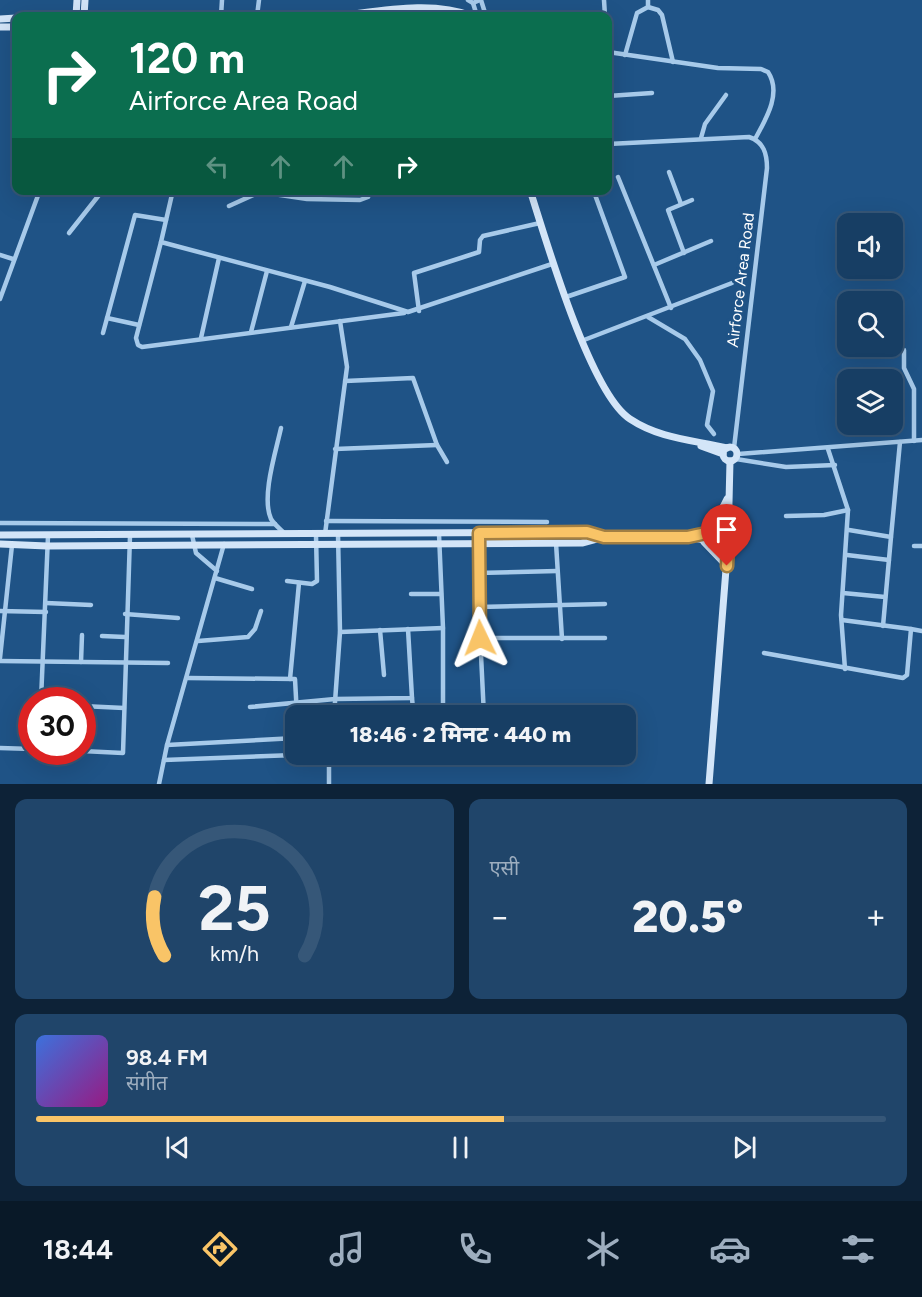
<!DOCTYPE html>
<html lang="hi">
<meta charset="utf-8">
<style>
:root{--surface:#173e64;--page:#20456a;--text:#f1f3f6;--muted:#9eaebf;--line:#365778;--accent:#f9c467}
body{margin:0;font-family:Figtree,"Noto Sans Devanagari",sans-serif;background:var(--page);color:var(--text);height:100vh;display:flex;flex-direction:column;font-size:22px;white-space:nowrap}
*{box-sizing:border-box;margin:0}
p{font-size:20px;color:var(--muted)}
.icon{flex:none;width:33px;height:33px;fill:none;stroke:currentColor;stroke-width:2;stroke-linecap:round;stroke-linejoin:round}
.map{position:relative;height:784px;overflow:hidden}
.sheet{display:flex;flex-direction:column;gap:15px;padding:15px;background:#0d2237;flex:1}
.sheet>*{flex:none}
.banner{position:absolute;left:12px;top:12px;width:600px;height:183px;border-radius:12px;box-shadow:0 6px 24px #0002,0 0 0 2px var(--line);background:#0b6e4f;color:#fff;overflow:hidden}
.tools{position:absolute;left:837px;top:213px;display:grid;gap:12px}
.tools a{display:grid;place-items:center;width:66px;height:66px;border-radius:12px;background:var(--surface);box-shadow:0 6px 24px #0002,0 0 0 2px var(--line);font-size:30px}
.speed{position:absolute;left:18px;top:687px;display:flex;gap:12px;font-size:30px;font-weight:700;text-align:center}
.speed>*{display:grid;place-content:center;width:78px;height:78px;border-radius:50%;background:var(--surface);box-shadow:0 6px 24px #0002,0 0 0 2px var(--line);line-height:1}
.speed .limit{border:9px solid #d22;background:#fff;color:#111}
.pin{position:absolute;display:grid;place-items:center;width:51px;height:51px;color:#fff;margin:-62px -26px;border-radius:50% 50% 50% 0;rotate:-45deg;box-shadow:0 0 6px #0007}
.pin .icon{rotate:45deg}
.me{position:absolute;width:66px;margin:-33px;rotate:358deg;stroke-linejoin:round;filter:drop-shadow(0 0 4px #0008)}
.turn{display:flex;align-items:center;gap:21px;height:126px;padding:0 18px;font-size:27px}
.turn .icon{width:78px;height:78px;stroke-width:2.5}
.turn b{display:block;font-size:42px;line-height:51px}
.lanes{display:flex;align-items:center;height:57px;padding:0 18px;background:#0003;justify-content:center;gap:30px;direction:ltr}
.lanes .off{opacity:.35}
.big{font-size:45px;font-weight:800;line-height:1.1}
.sheet .card{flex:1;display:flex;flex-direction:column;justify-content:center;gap:9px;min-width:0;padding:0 21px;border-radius:12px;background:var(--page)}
.sheet .dial{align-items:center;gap:0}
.dial svg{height:156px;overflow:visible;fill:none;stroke:var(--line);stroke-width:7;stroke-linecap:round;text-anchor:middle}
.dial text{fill:var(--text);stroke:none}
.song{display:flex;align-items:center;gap:18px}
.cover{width:72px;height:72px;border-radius:9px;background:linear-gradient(135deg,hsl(220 70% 55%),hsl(310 70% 35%))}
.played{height:6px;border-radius:3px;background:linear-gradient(90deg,var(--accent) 55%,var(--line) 55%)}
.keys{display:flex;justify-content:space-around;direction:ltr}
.heat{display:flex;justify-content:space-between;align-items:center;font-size:33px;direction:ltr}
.sheet .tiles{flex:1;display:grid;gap:15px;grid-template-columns:1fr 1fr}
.card:last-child{grid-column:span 2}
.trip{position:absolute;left:285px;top:705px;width:351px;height:60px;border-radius:12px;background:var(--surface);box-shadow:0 6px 24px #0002,0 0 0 2px var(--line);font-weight:800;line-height:60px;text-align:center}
.tabs{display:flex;height:96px;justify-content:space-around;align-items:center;background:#091928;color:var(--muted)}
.tabs .icon{width:42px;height:42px}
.tabs .active{color:var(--accent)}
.tabs b{font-size:27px;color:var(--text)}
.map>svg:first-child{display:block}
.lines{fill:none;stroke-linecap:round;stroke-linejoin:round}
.street{stroke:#a7caea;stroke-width:4.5}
.secondary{stroke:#d3e5f8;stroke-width:7}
.route-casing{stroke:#a27f43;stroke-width:15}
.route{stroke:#f9c467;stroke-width:10}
.labels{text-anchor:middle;stroke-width:6;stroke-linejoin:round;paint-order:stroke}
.street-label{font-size:16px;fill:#fff;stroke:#1f5386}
</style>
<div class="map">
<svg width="922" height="784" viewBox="0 0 922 784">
<rect width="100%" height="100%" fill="#1f5386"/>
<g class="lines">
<g class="street">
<path d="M468,0L473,3L480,0"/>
<path d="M481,0L486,16"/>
<path d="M604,0L605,16"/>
<path d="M473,3L477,16"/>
<path d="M648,7L658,10L662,15L673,62"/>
<path d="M221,16L222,0"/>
<path d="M257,16L259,0"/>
<path d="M608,52L718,68L761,69L768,72C782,93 766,119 755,139"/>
<path d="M625,55L637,13L648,7V0"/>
<path d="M608,96L652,93"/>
<path d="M701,138L705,124L726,95"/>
<path d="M608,144L749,137C764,142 767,154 767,168L734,448"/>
<path d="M669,172L681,204"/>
<path d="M618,177L671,308"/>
<path d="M173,190L161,242L330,287L408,312L552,264"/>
<path d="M229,206L260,192L307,199L360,200L368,197L371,190"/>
<path d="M69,233L103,190"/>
<path d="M161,242L136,338L138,345L142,347L404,313"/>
<path d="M684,253L668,210L692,200"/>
<path d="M0,255L13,259"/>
<path d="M654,265L711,241"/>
<path d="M566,297L625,277L594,192"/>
<path d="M0,299L40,190"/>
<path d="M419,311L414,273L479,252L480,240L483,236L540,223"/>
<path d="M648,317L685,339L700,360L713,391L707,425L714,434"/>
<path d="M107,318L139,325"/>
<path d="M291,327L305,281"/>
<path d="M251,332L267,271"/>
<path d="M103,333L135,215L166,220"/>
<path d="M201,338L219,258"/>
<path d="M584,340L732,283"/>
<path d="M904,350V368L914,389V441"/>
<path d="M345,381L413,378L437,445L447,462"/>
<path d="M281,428C276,451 261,497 271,519C274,524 280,529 284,533"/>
<path d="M335,449L437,445"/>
<path d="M828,449L848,510L841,615L845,669"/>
<path d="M738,454L922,440"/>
<path d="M736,459L786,467L835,465"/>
<path d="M786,516L824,515L848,510"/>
<path d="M326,521L547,522"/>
<path d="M0,523L275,524"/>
<path d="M849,530L891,537L883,626"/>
<path d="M479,533L477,573L484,716"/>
<path d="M325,534L347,367L340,321"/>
<path d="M439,534L443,628V716"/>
<path d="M192,535L196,553L217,571"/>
<path d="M891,537L900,442"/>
<path d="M556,543L562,639"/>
<path d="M914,546H922"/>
<path d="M847,555L889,560"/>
<path d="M477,573L557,571"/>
<path d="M215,578L252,589"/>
<path d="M287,581L312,584L317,581L316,535"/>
<path d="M843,593L885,597"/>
<path d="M411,594H441"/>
<path d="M46,603L91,605"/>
<path d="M479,607L605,604"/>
<path d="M0,611L46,612"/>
<path d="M125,614L178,618"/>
<path d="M911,629L922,631"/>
<path d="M380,630L384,675"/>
<path d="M340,632L443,628"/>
<path d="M102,636L125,637"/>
<path d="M480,638H605"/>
<path d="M198,641L248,637L255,629L261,611"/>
<path d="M764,653L903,678L907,675L911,629L842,620"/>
<path d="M0,658L12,545"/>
<path d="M0,661L168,663"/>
<path d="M81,662L82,635"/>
<path d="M188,678L295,679L297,716"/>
<path d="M290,679L299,583"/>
<path d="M412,698L413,709L443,710"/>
<path d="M41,700L48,536"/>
<path d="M82,706L124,708"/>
<path d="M250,707L335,699L412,698L408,629"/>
<path d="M334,716L340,632L338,534"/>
<path d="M167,745L296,738"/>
<path d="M0,748L32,749"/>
<path d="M82,751L123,753L130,536"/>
<path d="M164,760L322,754"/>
<path d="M159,784L167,745L224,544"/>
<path d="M329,784V754"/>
</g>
<g class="secondary">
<path d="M76,16L77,0"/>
<path d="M84,16L85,0"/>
<path d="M338,16C381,11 432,0 472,16"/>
<path d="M406,16L428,14L449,16"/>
<path d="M0,19L16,18"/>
<path d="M0,27H16"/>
<path d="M530,190C546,240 590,393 630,419C660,439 694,440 727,448"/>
<path d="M701,446L723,454"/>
<circle cx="730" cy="454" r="7"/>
<path d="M701,532L718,517L727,499"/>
<path d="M704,532L729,528"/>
<path d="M0,535L587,532L604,537H688L728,544"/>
<path d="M704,542L727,566"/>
<path d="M0,544L47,546L582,543L604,537"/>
<path d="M709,784L728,544L730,461"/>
</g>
</g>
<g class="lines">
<defs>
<path id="route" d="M480,638L479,533L587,532L604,537H688L729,528L727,566"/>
</defs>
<use href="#route" class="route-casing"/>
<use href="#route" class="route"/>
</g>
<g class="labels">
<g class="street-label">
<text transform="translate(740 280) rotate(-83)" y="6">Airforce Area Road</text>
</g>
</g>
</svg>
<div class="tools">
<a><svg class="icon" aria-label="sound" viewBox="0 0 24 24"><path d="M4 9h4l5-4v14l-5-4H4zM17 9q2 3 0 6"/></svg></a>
<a><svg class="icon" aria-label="search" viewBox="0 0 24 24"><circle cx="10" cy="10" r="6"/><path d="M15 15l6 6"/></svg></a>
<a><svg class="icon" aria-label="layers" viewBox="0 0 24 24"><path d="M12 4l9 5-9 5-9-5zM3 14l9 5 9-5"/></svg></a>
</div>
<div class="speed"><div class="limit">30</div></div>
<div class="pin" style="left:727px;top:566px;background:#d93025"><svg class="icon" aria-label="arrive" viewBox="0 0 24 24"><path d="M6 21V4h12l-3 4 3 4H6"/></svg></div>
<svg class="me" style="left:480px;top:638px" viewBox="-20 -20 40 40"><path d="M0-17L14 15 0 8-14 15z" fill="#f9c467" stroke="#fff" stroke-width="4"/></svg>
<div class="trip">18:46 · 2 मिनट · 440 m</div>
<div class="banner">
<div class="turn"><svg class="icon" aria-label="right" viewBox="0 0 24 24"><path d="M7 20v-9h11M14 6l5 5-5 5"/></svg><div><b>120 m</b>Airforce Area Road</div></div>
<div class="lanes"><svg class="icon off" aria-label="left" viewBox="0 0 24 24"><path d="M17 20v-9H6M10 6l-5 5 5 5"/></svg><svg class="icon off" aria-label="ahead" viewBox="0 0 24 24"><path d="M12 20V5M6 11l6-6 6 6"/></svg><svg class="icon off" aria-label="ahead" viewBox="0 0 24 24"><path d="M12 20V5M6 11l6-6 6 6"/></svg><svg class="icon" aria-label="right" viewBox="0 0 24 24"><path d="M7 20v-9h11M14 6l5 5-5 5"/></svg></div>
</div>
</div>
<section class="sheet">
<div class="tiles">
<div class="card dial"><svg viewBox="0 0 100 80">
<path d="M14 69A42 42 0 1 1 86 69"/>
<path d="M14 69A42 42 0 0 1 9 39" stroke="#f9c467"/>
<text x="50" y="56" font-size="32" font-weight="700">25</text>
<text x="50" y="72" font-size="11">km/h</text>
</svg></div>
<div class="card"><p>एसी</p>
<div class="heat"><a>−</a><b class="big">20.5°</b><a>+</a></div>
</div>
<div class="card">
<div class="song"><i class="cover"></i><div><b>98.4 FM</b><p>संगीत</p></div></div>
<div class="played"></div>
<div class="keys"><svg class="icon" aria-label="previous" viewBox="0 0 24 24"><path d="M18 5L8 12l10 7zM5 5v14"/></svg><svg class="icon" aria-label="pause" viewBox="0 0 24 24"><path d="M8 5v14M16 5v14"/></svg><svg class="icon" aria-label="next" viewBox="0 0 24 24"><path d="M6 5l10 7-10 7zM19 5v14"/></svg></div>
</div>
</div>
</section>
<nav class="tabs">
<b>18:44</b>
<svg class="icon active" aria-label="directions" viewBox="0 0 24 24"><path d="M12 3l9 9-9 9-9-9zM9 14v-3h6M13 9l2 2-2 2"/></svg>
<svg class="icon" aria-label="music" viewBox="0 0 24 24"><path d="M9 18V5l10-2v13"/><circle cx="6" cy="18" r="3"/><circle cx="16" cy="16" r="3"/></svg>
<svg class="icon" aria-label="phone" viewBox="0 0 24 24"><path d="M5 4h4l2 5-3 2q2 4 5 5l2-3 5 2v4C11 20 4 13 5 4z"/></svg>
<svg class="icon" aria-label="climate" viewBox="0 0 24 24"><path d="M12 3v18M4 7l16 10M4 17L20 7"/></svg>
<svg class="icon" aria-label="car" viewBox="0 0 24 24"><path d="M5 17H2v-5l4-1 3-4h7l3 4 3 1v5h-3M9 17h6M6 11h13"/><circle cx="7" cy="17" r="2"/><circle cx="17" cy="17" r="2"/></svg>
<svg class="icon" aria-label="filters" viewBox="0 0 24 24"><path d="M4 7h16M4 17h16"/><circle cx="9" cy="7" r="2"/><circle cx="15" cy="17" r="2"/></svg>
</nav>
